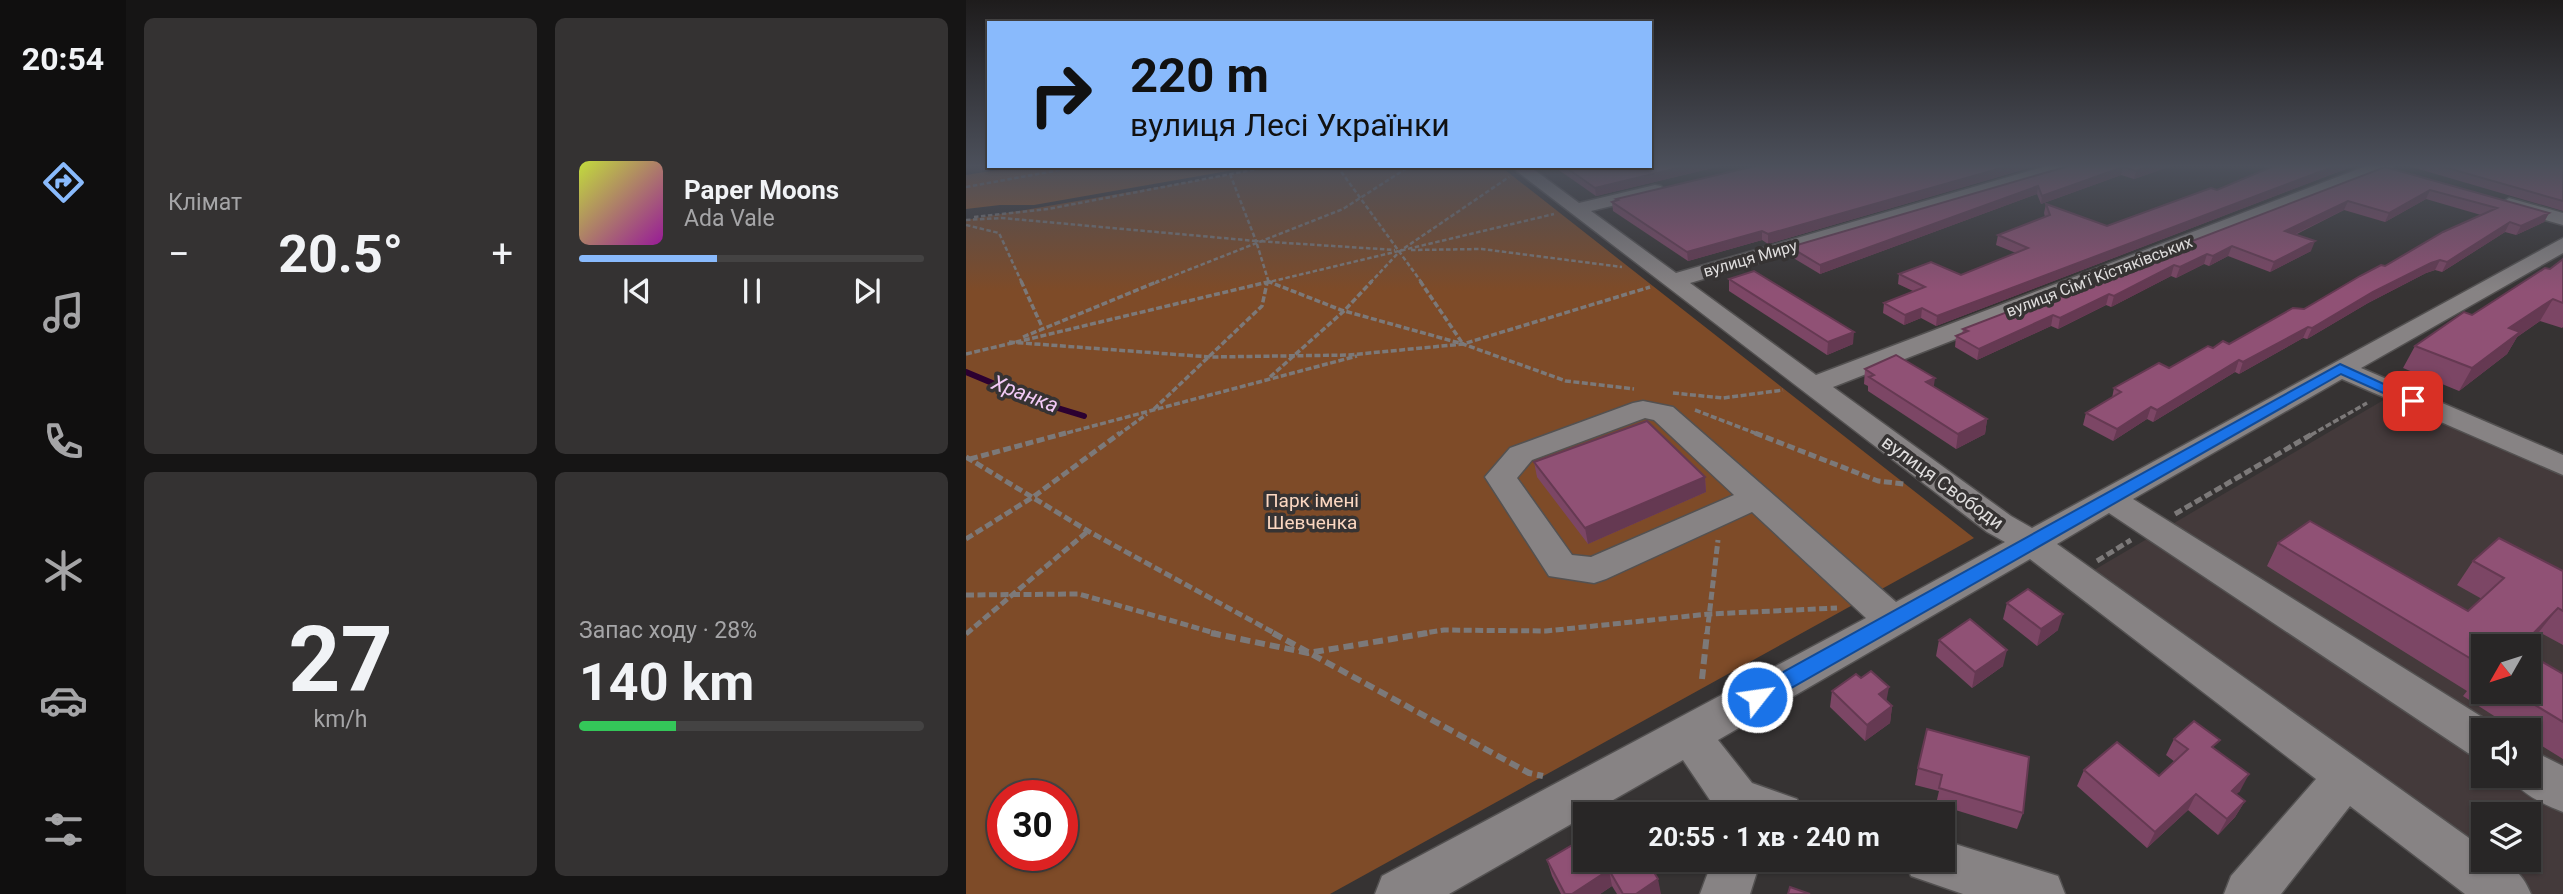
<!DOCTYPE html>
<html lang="uk">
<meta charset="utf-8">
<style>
:root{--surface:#282626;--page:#343232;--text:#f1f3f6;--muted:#a5a5a7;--line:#444343;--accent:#89bafc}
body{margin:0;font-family:Roboto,sans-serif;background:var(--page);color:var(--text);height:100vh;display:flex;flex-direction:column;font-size:26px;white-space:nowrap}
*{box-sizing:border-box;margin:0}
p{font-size:23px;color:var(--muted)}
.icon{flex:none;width:38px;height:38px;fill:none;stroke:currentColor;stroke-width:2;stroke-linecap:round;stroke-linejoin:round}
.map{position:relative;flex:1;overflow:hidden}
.drawer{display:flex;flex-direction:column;gap:18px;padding:18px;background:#161515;width:840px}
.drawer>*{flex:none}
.top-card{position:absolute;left:21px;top:21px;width:665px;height:147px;border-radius:0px;box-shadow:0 2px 5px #0004,0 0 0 2px var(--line);background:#89bafc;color:#111;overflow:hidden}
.needle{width:46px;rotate:231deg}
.tools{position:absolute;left:1505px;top:634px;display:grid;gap:14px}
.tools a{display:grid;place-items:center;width:70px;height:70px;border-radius:0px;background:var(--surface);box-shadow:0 2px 5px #0004,0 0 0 2px var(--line);font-size:35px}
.speed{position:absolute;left:21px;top:780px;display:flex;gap:14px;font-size:35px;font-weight:700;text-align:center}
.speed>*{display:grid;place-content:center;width:91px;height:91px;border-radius:50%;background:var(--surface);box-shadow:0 2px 5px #0004,0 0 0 2px var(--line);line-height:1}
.speed .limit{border:10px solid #d22;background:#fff;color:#111}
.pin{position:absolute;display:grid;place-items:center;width:60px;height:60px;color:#fff;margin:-30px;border-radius:14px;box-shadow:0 4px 10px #0006}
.me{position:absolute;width:77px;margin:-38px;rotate:60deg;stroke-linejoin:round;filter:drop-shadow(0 0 5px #0008)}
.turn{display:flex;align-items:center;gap:24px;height:147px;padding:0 28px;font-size:32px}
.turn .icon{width:91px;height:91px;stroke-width:2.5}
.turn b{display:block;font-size:49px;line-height:60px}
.big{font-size:52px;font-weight:700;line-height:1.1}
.drawer .tile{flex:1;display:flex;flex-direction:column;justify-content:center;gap:10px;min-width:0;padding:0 24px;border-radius:10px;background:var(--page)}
.drawer .dial{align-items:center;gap:0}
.dial b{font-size:91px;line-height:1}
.song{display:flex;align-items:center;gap:21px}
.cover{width:84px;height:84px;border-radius:10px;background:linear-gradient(135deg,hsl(70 70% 55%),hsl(300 70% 35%))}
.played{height:7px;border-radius:4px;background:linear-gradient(90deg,var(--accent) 40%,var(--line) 40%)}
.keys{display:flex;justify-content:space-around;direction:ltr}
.heat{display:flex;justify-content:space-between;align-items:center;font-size:38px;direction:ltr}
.charge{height:10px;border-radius:5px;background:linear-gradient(90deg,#34c759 28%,var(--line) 0)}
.drawer .tiles{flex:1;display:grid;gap:18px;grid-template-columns:repeat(2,1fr)}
.trip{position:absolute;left:607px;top:802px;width:382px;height:70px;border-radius:0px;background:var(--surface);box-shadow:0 2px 5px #0004,0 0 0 2px var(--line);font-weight:700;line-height:70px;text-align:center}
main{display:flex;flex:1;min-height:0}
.dock{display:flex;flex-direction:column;width:126px;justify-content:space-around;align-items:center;background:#100f0f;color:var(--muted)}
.dock .icon{width:49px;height:49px}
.dock .selected{color:var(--accent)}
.dock b{font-size:32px;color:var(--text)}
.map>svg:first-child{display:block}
.built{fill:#443a3b;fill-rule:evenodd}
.green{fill:#7e4b28;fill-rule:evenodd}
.forest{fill:#90552c}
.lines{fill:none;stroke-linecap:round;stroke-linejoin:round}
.stream{stroke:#2c0131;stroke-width:6}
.minor-casing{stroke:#535151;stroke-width:3}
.path-far3{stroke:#7c7979;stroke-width:2.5;stroke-dasharray:4.5 2.5;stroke-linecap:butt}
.path-far2{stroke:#7c7979;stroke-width:3.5;stroke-dasharray:6 2.5;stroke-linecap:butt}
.path-far1{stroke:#7c7979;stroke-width:5;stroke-dasharray:8 3.5;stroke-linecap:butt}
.path{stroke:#7c7979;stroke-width:6;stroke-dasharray:10 5;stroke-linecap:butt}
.minor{fill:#878384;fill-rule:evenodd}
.wall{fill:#7c4665}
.shaded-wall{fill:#653952}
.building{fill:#905175;stroke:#653952;stroke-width:2}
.route{fill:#1a73e8;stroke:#114b97;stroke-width:2}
.labels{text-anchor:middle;stroke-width:7;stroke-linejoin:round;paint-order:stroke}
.far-street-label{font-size:16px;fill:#dfdddd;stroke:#363333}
.street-label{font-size:19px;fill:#dfdddd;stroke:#363333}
.park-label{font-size:19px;fill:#fbd7c1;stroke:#363333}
.water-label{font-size:21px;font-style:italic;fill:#f3caf7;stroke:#363333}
</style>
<main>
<nav class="dock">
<b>20:54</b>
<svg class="icon selected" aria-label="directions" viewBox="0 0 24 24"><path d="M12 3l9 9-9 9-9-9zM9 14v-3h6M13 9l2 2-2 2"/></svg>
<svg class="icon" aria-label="music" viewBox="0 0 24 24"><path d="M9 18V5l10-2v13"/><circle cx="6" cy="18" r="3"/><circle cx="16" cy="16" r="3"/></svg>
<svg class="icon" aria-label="phone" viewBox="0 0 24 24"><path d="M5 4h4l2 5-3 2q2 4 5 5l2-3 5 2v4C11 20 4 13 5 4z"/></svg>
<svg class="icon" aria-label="climate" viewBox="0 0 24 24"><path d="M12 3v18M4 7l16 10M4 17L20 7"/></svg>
<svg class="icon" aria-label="car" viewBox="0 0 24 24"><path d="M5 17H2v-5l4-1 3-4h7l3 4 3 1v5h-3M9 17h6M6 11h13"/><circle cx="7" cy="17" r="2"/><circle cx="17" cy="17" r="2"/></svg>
<svg class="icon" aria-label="filters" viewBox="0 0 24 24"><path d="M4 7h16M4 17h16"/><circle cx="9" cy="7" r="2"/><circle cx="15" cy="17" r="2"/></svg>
</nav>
<section class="drawer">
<div class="tiles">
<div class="tile"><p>Клімат</p>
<div class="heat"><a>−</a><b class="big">20.5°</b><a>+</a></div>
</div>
<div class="tile">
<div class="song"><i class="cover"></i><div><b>Paper Moons</b><p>Ada Vale</p></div></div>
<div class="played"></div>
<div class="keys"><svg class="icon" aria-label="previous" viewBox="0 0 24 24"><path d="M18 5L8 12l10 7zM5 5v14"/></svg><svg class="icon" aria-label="pause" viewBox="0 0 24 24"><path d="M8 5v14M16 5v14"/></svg><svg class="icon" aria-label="next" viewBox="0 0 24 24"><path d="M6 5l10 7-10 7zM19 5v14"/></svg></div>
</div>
<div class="tile dial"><b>27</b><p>km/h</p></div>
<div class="tile"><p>Запас ходу · 28%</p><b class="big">140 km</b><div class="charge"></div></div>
</div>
</section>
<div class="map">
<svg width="1597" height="894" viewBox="0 0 1597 894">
<rect width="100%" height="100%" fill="#363333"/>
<path class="built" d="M1421,398L1597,475V894H1564L1123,573ZM1517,646H1563V691H1517ZM1517,730H1563V775H1517ZM1517,814H1563V859H1517Z"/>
<path class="green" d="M315,166H534L1008,538L364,894H0V220ZM37,796H96V856H37Z"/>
<path class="forest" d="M56,166H290L68,205H34L0,209V175Z"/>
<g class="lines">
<path class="stream" d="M0,372L72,402L118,416"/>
<defs>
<g id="minor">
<path d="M1084,165H1112L1110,169L724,283L850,375L1403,165H1428L1426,169L867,387L1045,516L1066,528L1597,238V253L1395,368L1597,455V475L1376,379L1167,499L1532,727L1534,730H1517V759L1502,753L1143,513L1091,544L1517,848V859C1542,859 1556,872 1565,894H1499L1384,806L1315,894H1258L1265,876L1350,779L1064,559L752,740L786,783L831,799L838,814H749L748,806L717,760L483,894H409L416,876L900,618L786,512L640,579L628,583L583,576L519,477L544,448L667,403L677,401L707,407L930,602L1039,542L1021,532L544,166H563L613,203L689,185L695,186L698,190L695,194L625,211L710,273ZM679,418L688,420L768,495L625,557L606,555L551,478L566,460Z"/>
<path d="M1543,198L1597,213V225L1536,208L1534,204Z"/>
<path d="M1563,749L1597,766V812C1579,805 1552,793 1544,775H1563Z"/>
<path d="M976,840L1092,876L1099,894H997L945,876L938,859H976Z"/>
<path d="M747,859H795L784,894H734Z"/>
</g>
</defs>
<use href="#minor" class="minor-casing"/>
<g class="path-far3">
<path d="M371,166L456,283"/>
<path d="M264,174L290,241L429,250"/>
<path d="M0,187L116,166"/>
<path d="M8,217L82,209L307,166"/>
<path d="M0,220L36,218L290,241L303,283"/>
<path d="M0,225L33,233L56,283"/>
<path d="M445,250L516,249L656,267"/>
<path d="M189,283L377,209L444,166"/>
<path d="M299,283L588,214"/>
<path d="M404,283L434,251L543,177"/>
</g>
<g class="path-far2">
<path d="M55,281L77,329"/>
<path d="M301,281L375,310L497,344L600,381L668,389"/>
<path d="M454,281L497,344"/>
<path d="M57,337L193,281"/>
<path d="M43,342L244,357L383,355L497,344L684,287"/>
<path d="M0,354L306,281"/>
<path d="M304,377L378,311L406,281"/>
<path d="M707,393L757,398L817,390"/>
<path d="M188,409L296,306L301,283"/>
<path d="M729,410L794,435"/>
<path d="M93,435L391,356"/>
<path d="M152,435L181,414"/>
<path d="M1345,435L1401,403"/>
</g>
<g class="path-far1">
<path d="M789,433L912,481L938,484"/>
<path d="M0,457L122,531L310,634"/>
<path d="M4,459L100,433"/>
<path d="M1209,514L1348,433"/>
<path d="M0,539L67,497L154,433"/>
<path d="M1131,561L1165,540"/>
<path d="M0,595L113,594L252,634"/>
<path d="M0,634L122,531"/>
<path d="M452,634L478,630L580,631L743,614L871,608"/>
<path d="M741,634L752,540"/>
</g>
<g class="path">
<path d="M245,633L342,653L462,633"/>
<path d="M307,633L563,773L577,776"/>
<path d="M736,679L741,633"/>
</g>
<use href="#minor" class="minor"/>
</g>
<g class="wall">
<path d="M684,165H759L630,196L587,166Z"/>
<path d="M793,165H1073L802,244L796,240L722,261L647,211L646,202L650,201V199Z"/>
<path d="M1106,165H1208L1168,179L1155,175L1075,204L1071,194L854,274L824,256V247Z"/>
<path d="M1291,165H1390L970,326L955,318L938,325L917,313L918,303L947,291L932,284L933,274L995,275L1050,253L1030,245L1032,235L1079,217L1078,213L1080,204L1141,226L1251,190L1302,168Z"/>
<path d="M1439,165H1597V211Z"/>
<path d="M1419,167L1583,213L1578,222L1550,235L1539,232L1476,272L1469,270L1460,273L1402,303L1341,339L1337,338L1273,374L1269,372L1187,422L1181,419L1147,441L1117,425L1120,413L1146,398L1148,388L1203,368L1247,348L1263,344L1338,309L1515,215L1460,199L1419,222L1378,210L1329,235L1345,251L1304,272L1262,256L1243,266L1238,264L1210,278L1205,276L1145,307L1140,305L1092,329L1085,326L1011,360L989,347L990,336L996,334L997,329Z"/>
<path d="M1597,259V327L1596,328L1574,321L1551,337L1541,354L1493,391L1437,368L1449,346L1506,315L1584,269Z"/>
<path d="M763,279L887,344L861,355L763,291Z"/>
<path d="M899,369L968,387L1021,419L1019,434L990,449L902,391V386L898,384Z"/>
<path d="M568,462L739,477L740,492L622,544L571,477Z"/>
<path d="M1312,543L1502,611L1516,599L1491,585L1507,561L1597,571V645L1573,632L1560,646H1517V691H1563L1597,674V759L1563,738V730H1550L1497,696L1501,691L1301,566Z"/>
<path d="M1041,603L1092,630L1071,646L1037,619Z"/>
<path d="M973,640L1037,666L1006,688L970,656Z"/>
<path d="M866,691L921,701L926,706L924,723L899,741L864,707Z"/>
<path d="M1208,739L1249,749L1274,791L1270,794L1279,801L1269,817L1252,835L1222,810L1181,848L1111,786L1118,770L1193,776L1209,762L1200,755Z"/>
<path d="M1063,757L1057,813L1051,829L970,804L973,791L949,785L952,768Z"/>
<path d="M620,837L695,894H651L646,886L634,894H595L586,876L581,860Z"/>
</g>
<g class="shaded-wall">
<path d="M724,165H759L630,196L629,188Z"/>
<path d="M1046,165H1073L802,244V234Z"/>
<path d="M1186,165H1208L1168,179L1170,171Z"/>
<path d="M1372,165H1390L970,326L971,316Z"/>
<path d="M1157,167L1155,175L1075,204L1076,196Z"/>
<path d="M1072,186L1071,194L854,274V265Z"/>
<path d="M1464,190L1460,199L1419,222L1423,213Z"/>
<path d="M1382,201L1378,210L1315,241L1319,231Z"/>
<path d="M1583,213L1578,222L1550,235L1555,226Z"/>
<path d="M1544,222L1539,232L1476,272L1481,262Z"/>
<path d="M796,231V240L722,261L721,252Z"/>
<path d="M1349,241L1345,251L1304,272L1308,262Z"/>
<path d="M1266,246L1262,256L1243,266L1247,256Z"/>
<path d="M1241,254L1238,264L1210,278L1214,267Z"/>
<path d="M1474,260L1469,270L1460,273L1402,303L1341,339L1346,328L1407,292L1465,263Z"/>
<path d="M1208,265L1205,276L1145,307L1148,296Z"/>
<path d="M1143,294L1140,305L1092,329L1094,318Z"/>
<path d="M1587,299L1574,321L1551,337L1541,354L1493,391L1506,368L1543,328Z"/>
<path d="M956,308L955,318L938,325L939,315Z"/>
<path d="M1087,315L1085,326L1011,360L1013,349Z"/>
<path d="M1342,327L1337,338L1273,374L1277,362Z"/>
<path d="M888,332L887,344L861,355L862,342Z"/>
<path d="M1273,360L1269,372L1187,422L1191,410Z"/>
<path d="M969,378L967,392L960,382Z"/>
<path d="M1185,407L1181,419L1147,441L1151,429Z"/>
<path d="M1021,419L1019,434L990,449L992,434Z"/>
<path d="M739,477L740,492L622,544L619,528Z"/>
<path d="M1592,608L1573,632L1560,646H1555Z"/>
<path d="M1097,614L1092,630L1071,646L1075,629Z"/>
<path d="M1041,650L1037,666L1006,688L1009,672Z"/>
<path d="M923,687L920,703L913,694Z"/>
<path d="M926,706L924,723L899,741L901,725Z"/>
<path d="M1283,774L1274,791L1257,807L1266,791Z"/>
<path d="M1230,794L1222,810L1181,848L1189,832Z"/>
<path d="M1279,801L1269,817L1252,835L1261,819Z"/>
<path d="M643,870L646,886L634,894H606Z"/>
<path d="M692,879L695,894H670Z"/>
</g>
<g class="building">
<path d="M684,165H724L629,188L598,166Z"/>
<path d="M793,165H1046L802,234L796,231L721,252L646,202L652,200L650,199Z"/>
<path d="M1106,165H1186L1170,171L1157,167L1076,196L1072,186L854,265L824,247Z"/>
<path d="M1310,165H1372L971,316L956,308L939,315L918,303L959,287L933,274L965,262L995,275L1062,248L1032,235L1084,215L1080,204L1141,226L1245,188L1251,190Z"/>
<path d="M1471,165H1597V201Z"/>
<path d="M1419,167L1583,213L1555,226L1544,222L1481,262L1474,260L1465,263L1407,292L1346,328L1342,327L1277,362L1273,360L1191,410L1185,407L1151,429L1120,413L1155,392L1148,388L1193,363L1203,368L1242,346L1247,348L1257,341L1263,344L1327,308L1338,309L1394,276L1415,265L1419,266L1477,232L1531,208L1464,190L1423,213L1382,201L1319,231L1349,241L1308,262L1266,246L1247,256L1241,254L1214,267L1208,265L1148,296L1143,294L1094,318L1087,315L1013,349L990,336L1002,331L997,329Z"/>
<path d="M1597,259V303L1587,299L1543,328L1554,332L1506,368L1449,346L1498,312L1506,315L1579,268L1584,269Z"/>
<path d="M788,271L888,332L862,342L763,279Z"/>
<path d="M930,355L969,378L960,382L1021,419L992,434L903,377L908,375L899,369Z"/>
<path d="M681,421L739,477L619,528L568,462Z"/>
<path d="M1344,521L1502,611L1538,578L1507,561L1533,538L1597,571V611L1592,608L1555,646H1517V666L1312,543Z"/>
<path d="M1062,589L1097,614L1075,629L1041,603Z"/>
<path d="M1004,619L1041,650L1009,672L973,640Z"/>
<path d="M1563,654L1597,674V722L1546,691H1563Z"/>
<path d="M905,671L923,687L913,694L926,706L901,725L866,691L890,674L895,678Z"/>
<path d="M1228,721L1254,740L1246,747L1283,774L1266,791L1279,801L1261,819L1230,794L1189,832L1118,770L1151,742L1193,776L1222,749L1208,739Z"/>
<path d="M961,729L1063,757L1057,813L973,788L976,775L952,768Z"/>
<path d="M620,837V859H680L692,879L670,894H657L643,870L606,894H599L581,860Z"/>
<path d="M824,887L844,894H822Z"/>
</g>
<linearGradient id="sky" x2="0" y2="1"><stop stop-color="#1e1c1c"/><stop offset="0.57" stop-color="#4c505b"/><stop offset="1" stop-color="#4c505b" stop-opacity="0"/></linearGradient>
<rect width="1597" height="291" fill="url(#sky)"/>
<path class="route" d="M1374,364L1455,401L1447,405L1442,404L1375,374L799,703L791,706L783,703L780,697L783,691Z"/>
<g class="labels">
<g class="far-street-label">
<text transform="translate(784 258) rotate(-16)" y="6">вулиця Миру</text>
<text transform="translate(1133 276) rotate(-21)" y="6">вулиця Сімʼї Кістяківських</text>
</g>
<g class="street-label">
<text transform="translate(977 482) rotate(36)" y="7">вулиця Свободи</text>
</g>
<g class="park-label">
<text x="346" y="507">Парк імені<tspan x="346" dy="22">Шевченка</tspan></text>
</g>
<g class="water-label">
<text transform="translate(59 394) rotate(21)" y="7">Хранка</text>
</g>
</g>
</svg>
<div class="tools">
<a><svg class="needle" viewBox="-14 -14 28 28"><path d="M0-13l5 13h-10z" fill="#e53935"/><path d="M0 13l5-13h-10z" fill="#a5a5a7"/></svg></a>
<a><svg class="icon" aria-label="sound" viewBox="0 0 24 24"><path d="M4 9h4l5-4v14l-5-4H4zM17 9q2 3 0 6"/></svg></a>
<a><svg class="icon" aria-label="layers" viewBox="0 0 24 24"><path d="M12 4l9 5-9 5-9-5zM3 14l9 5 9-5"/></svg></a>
</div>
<div class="speed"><div class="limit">30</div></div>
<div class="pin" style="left:1447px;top:401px;background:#d93025"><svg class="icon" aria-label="arrive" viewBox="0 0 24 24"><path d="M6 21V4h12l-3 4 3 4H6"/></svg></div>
<svg class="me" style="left:791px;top:697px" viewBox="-20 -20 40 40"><circle r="17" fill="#1a73e8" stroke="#fff" stroke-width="3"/><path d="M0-11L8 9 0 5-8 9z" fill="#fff"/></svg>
<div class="trip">20:55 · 1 хв · 240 m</div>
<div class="top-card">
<div class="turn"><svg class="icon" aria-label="right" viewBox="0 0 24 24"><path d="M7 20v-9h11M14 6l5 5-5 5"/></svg><div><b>220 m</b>вулиця Лесі Українки</div></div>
</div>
</div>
</main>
